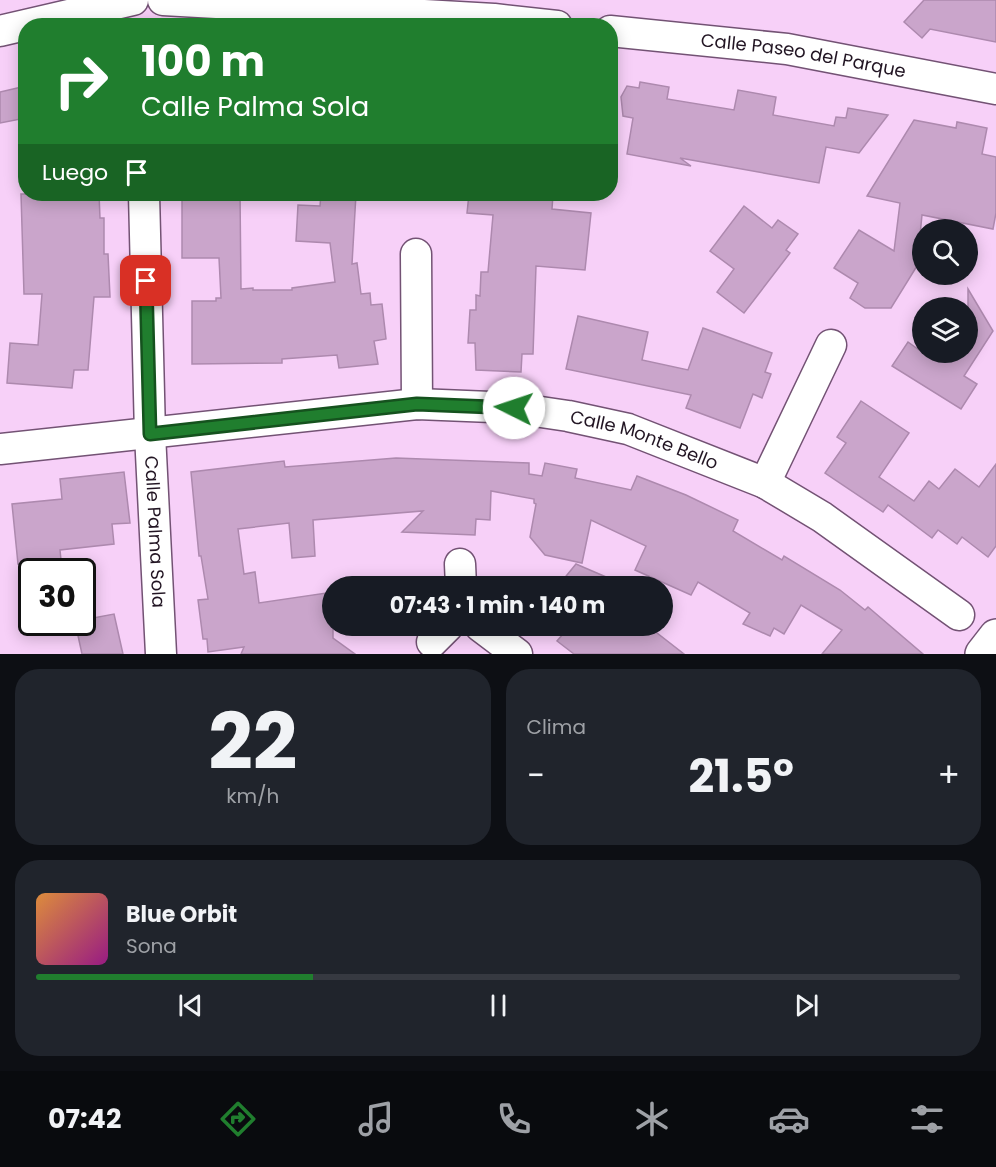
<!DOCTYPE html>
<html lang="es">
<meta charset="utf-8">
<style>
:root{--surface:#171b24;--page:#20242c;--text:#f1f3f6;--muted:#9ea1a6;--line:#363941;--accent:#207e2e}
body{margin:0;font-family:Poppins,sans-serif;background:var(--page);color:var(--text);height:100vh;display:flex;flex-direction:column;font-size:22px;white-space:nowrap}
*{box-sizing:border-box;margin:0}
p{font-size:20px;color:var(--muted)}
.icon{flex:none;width:33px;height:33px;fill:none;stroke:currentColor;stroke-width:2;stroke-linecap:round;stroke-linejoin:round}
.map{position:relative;height:654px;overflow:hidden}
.panel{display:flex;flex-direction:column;gap:15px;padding:15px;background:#0d0f14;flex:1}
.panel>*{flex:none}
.guide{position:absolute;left:18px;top:18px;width:600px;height:183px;border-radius:24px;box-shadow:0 3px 15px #0003;background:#207e2e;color:#fff;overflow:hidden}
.tools{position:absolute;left:912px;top:219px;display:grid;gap:12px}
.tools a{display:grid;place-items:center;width:66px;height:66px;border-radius:50%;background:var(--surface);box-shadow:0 3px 15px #0003;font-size:30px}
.speed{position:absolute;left:18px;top:558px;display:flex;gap:12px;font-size:30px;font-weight:700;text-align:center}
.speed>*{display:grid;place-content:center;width:78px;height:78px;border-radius:50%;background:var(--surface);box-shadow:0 3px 15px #0003;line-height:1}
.speed .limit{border:3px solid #111;border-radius:9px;background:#fff;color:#111}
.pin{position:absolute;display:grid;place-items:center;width:51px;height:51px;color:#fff;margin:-26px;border-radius:12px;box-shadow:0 3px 9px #0006}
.me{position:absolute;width:66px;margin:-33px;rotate:274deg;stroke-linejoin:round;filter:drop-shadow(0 0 4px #0008)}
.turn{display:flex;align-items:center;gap:21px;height:126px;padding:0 24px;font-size:27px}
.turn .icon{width:78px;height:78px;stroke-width:2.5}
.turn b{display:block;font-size:42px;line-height:51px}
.then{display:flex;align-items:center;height:57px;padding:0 24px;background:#0003;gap:12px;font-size:22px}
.big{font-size:45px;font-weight:700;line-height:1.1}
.panel .tile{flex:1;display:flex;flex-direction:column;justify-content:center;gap:9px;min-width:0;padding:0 21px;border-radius:24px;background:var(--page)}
.panel .dial{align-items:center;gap:0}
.dial b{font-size:78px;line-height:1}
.song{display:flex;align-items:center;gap:18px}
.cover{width:72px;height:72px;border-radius:9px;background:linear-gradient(135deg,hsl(30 70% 55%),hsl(310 70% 35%))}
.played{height:6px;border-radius:3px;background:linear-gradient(90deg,var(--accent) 30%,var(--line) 30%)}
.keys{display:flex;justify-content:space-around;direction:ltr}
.heat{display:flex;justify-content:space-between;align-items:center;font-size:33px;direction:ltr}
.panel .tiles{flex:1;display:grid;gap:15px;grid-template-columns:1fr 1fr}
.tile:last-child{grid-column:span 2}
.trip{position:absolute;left:322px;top:576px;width:351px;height:60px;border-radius:30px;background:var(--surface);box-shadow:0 3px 15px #0003;font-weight:700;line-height:60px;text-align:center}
.tabs{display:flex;height:96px;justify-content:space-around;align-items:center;background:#090b0e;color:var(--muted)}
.tabs .icon{width:42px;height:42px}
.tabs .current{color:var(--accent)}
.tabs b{font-size:27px;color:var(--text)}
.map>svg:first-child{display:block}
.building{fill:#caa5cb;stroke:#ad89ae;stroke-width:1.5}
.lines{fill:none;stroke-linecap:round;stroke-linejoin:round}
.street-casing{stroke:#735274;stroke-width:33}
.secondary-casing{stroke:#735274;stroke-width:36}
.street{stroke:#fff;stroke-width:30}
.secondary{stroke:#fff;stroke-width:33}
.route-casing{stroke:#15521e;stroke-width:15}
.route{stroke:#207e2e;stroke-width:10}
.labels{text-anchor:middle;stroke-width:4.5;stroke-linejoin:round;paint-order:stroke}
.street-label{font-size:18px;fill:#221523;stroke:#fbe3fb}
</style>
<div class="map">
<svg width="996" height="654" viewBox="0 0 996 654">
<rect width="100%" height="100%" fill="#f7d0f8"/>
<g class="building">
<path d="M924,0H996V42L930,29L922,38L904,22Z"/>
<path d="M640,82L669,87L667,99L734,110L738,90L776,97L773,115L834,126L836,117L846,118L848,108L888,115L859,153L826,147L819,183L680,158L691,166L627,154L633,118L623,116L621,97L627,86L639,88Z"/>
<path d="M26,86V118L0,123V92Z"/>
<path d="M914,120L956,128L957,122L987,128L982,154L996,157V213L993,229L922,215L917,266L891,308H865L850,298L858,283L834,268L859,230L894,251L900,203L867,196Z"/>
<path d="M21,194H99L100,218H104V254H108L110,297H94L88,370H74L72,388L7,383L10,343L38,345L42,294H24Z"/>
<path d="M182,194H240L241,289L253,288V290H292V288L335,282L330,243L296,241L298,205L320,206L321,194H356L352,264L357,263L361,294L370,293L371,305L382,304L386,339L374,341L378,364L339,368L337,355L282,359V363L192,364V301H216V298H221L219,258H182Z"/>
<path d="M469,194H553L552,209L591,213L585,270L536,266L533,354H522L521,372L476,370L475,343H468L470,310H476V295L480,296L481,272H488L493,215L467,213Z"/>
<path d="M744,206L772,228L778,220L798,234L786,250L790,253L744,313L717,292L734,269L710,251Z"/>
<path d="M968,289L993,331L964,376L977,384L961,409L892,366L908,342L922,352H968Z"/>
<path d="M578,316L648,332L642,360L688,370L703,328L772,353L765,372L771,374L762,398L753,394L740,428L686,408L691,395L566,369Z"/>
<path d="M861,401L909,433L879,477L914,501L929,481L939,489L955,469L979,487L996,464V546L988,557L962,537L957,544L938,530L932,538L888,505L883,512L825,473L846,443L837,437Z"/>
<path d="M396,458L529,463V474L542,476L545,463L577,469L575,478L631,490L637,476L686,495L738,520L733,531L782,560L784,556L840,590L865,610L868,607L923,654H822L842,630L801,605L784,634L774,628L770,636L743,624L750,613L698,582L691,595L635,570L646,546L591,520L582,563L545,555L530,537L536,504L534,503V499L491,491L490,520L476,519L475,535L402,532L423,511L313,520L315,556L292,558L289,523L238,529L244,574L255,572L259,603L333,592V638L355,654H241L244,647L208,652L207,639H203L198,600L208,599L201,556H199L191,472L284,461L285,467Z"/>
<path d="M124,472L130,523L112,524L114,544L60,550L61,560L18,564L12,504L62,499L60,479Z"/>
<path d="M576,564L627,586H558Z"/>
<path d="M114,614L123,654H82L75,622H82V620Z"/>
<path d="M570,626H648L684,654H574L557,641Z"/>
</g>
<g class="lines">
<defs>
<g id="street">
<path d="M163,0L494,19L557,26"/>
<path d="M0,31L133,0"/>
<path id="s1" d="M610,31L787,49L996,89"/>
<path id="s2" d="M144,194L150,434L161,654"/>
<path d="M416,254L417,404"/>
<path id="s3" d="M0,449L417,404L514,408L568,416L628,429L765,483L822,517L959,615"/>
<path d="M765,483L831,345"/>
<path d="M460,564L461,586"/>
<path d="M480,626L517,654"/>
<path d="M432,642L448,626"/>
</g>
<path id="secondary" d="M982,654L996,636"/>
</defs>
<use href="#street" class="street-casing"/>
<use href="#secondary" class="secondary-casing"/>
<use href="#street" class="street"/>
<use href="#secondary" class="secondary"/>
</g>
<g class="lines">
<defs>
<path id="route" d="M146,281L150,434L417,404L514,408"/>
</defs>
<use href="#route" class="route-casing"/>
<use href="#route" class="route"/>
</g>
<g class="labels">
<g class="street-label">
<text dy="6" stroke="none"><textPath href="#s1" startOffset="195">Calle Paseo del Parque</textPath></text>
<text dy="6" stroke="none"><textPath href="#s3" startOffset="651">Calle Monte Bello</textPath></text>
<text dy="6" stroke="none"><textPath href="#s2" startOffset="338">Calle Palma Sola</textPath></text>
</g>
</g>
</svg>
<div class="tools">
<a><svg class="icon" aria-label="search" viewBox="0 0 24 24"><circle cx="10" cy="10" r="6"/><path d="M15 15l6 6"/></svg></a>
<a><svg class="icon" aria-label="layers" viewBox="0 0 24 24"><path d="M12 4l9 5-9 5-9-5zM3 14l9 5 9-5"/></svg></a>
</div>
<div class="speed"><div class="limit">30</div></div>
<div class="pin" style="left:146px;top:281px;background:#d93025"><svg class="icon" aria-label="arrive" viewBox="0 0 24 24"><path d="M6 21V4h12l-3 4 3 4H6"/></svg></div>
<svg class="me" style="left:514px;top:408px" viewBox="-20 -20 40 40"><circle r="19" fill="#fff"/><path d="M0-13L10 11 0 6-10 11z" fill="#207e2e"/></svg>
<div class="trip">07:43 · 1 min · 140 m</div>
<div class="guide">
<div class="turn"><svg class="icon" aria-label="right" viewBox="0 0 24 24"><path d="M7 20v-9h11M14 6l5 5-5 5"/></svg><div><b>100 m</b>Calle Palma Sola</div></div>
<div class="then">Luego<svg class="icon" aria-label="arrive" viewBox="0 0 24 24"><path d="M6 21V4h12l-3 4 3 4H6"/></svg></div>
</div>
</div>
<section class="panel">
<div class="tiles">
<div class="tile dial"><b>22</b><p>km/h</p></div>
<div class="tile"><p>Clima</p>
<div class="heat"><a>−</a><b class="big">21.5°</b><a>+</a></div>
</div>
<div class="tile">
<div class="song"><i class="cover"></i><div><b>Blue Orbit</b><p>Sona</p></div></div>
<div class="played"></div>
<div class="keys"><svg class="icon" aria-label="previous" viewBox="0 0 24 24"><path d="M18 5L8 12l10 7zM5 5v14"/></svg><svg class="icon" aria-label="pause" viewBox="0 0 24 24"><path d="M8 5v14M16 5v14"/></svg><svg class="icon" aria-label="next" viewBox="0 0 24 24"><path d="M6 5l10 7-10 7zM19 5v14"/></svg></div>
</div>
</div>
</section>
<nav class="tabs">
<b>07:42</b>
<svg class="icon current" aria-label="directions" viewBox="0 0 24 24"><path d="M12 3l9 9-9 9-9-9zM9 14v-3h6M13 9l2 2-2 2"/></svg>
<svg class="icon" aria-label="music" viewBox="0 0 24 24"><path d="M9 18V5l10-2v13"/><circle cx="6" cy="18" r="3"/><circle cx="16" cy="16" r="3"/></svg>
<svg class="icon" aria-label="phone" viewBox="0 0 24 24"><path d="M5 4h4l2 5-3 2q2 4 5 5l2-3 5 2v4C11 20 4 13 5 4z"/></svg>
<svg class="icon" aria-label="climate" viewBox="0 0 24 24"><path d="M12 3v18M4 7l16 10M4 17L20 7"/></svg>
<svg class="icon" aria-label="car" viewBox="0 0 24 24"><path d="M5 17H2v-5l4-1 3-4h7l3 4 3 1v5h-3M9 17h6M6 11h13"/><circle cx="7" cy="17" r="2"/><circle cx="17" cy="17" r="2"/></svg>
<svg class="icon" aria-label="filters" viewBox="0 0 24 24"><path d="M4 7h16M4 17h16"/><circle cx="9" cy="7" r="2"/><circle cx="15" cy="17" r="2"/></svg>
</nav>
